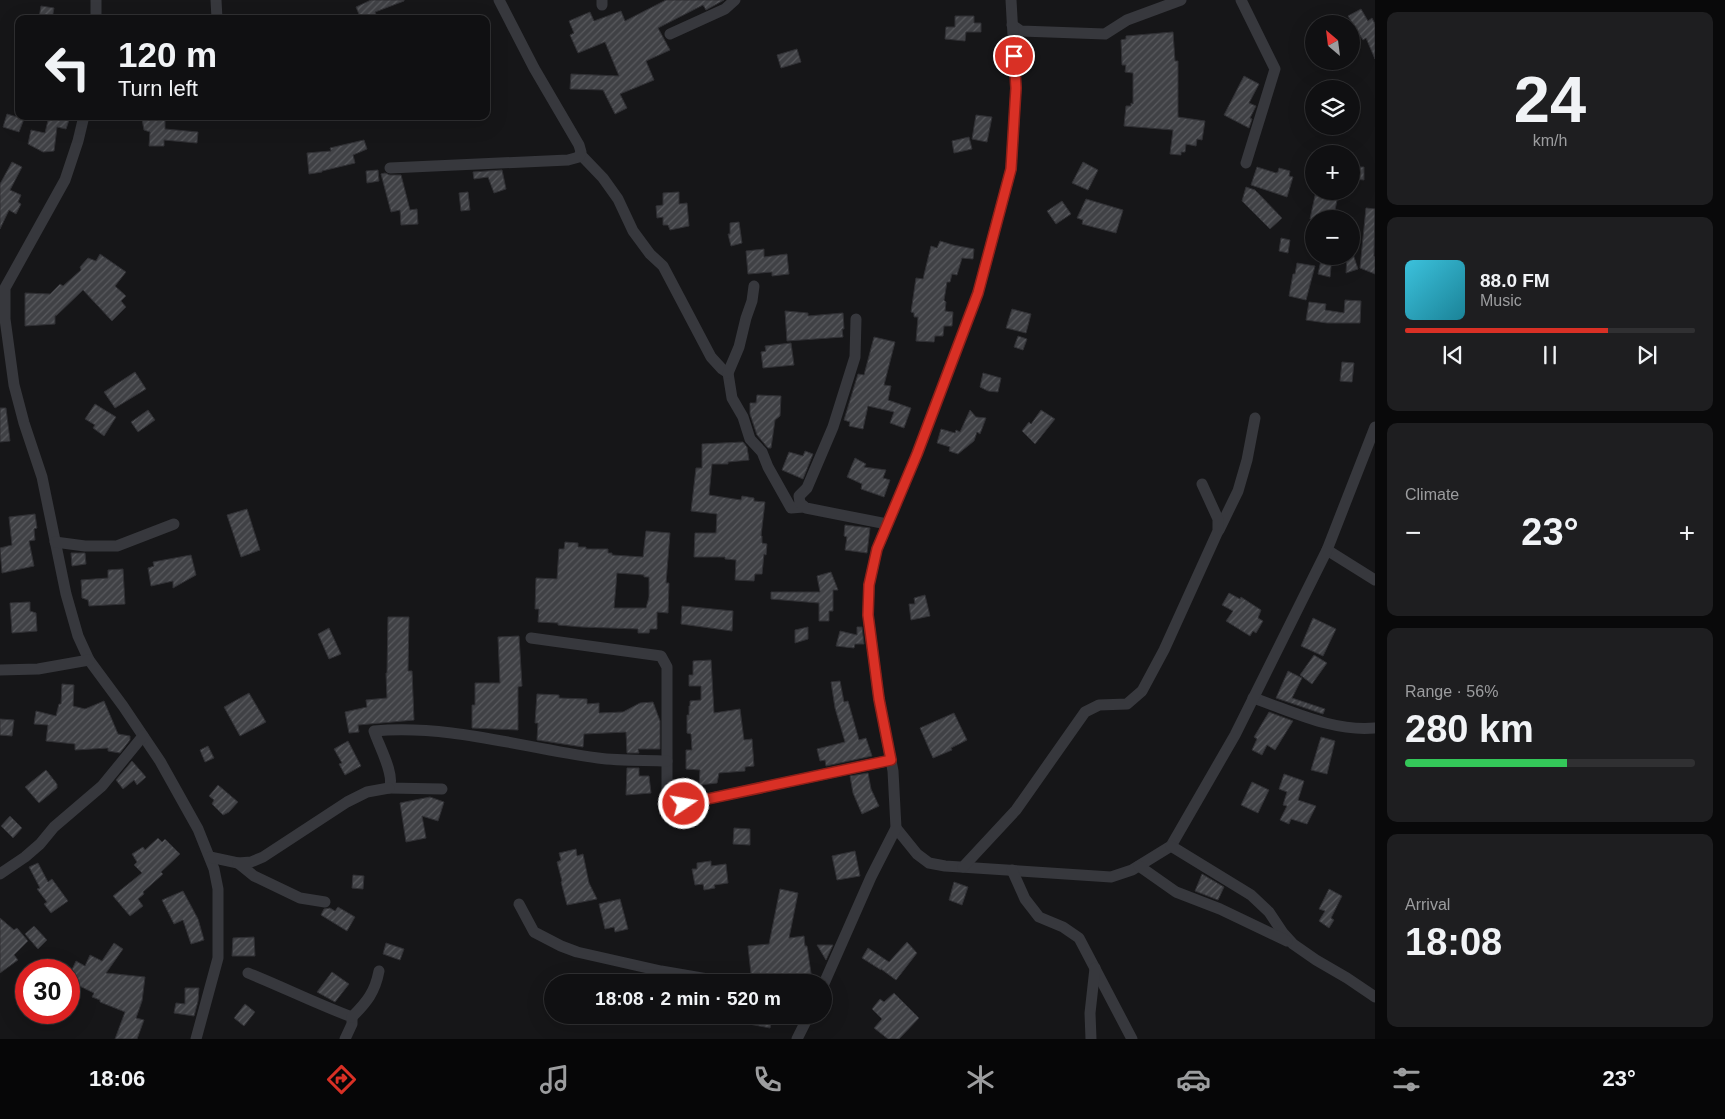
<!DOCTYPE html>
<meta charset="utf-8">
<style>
:root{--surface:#101012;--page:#1e1e20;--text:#f1f3f6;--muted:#9c9d9f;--line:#303032;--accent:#d93025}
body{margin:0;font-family:Arial,sans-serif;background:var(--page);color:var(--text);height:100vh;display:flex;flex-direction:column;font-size:19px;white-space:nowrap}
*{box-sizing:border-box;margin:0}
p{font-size:16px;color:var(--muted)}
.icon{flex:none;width:28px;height:28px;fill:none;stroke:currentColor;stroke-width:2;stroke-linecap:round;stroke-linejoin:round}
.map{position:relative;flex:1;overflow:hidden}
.panel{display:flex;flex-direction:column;gap:12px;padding:12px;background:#09090a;width:350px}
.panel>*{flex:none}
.hud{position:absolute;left:15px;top:15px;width:475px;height:105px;border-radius:10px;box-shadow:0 5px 20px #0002,0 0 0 1px var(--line);background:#101012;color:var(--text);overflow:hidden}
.needle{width:32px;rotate:332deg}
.controls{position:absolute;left:1305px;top:15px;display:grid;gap:10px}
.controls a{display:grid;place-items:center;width:55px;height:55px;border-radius:50%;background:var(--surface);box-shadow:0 5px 20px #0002,0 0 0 1px var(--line);font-size:25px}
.speed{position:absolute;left:15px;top:959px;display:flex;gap:10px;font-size:25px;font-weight:700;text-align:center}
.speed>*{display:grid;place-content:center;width:65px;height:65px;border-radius:50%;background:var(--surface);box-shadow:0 5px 20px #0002,0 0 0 1px var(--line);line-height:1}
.speed .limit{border:8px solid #d22;background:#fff;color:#111}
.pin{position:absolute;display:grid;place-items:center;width:42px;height:42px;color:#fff;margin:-21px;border:2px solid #fff;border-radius:50%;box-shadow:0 1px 5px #0007}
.me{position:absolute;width:55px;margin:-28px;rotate:78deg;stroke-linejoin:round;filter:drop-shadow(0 0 4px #0008)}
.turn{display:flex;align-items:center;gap:18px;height:105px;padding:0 20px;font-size:22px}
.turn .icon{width:65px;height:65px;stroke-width:2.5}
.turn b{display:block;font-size:35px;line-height:42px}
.big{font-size:38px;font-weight:800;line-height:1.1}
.panel .widget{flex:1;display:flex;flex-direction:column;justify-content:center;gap:8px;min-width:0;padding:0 18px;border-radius:10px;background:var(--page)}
.panel .dial{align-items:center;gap:0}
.dial b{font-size:65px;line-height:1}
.song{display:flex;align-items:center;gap:15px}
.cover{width:60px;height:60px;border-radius:8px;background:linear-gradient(135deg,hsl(190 70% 55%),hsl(190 70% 35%))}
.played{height:5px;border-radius:2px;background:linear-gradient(90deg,var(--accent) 70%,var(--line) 70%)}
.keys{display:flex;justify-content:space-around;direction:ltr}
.heat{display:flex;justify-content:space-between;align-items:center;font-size:28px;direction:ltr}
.charge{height:8px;border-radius:4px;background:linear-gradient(90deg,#34c759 56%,var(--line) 0)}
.trip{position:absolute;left:544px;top:974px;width:288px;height:50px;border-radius:25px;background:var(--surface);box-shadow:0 5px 20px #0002,0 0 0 1px var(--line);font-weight:800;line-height:50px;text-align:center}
.menu{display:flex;height:80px;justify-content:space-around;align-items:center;background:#060607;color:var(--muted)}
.menu .icon{width:35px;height:35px}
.menu .active{color:var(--accent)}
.menu b{font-size:22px;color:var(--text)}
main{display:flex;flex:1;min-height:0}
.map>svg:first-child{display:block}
.building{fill:url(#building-hatch);stroke:#303034;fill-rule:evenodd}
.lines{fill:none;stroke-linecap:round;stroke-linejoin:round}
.minor{stroke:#37383d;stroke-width:11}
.route-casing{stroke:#8d1f18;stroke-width:12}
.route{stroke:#d93025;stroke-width:9}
</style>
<main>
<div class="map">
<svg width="1375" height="1039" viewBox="0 0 1375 1039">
<defs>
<pattern id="building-hatch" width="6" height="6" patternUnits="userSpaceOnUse" patternTransform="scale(1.25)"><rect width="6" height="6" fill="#404145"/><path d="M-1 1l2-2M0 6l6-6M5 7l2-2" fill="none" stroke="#595a5e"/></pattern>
</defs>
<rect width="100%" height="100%" fill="#161618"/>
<g class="building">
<path d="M371,0H404V1L375,12L378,19H361L356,7Z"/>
<path d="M666,0H724L706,10L703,5L658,28L670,50L646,61L654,80L620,94L627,108L615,114L603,90L570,89L571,74L619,76L605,42L578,53L570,35L574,33L569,21L590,12L594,21L621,11L625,21Z"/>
<path d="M41,6L54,8L52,19L39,18Z"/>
<path d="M1361,9L1368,21L1372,18L1375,24V59L1366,38L1363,40L1348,16Z"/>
<path d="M955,16H974V23H981V32H966L965,41L945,39L946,27H955Z"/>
<path d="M1173,32L1175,61H1178V117L1205,121L1202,140L1197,139L1196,146L1186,144L1185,152H1181V155L1170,154L1173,130L1124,126L1126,106H1131V103L1133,104V73L1125,72L1126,65H1122L1121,40L1126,39V36Z"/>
<path d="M797,49L801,62L781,68L777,55Z"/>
<path d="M1244,76L1259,84L1249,103L1256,106L1250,118L1252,119L1249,128L1224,115Z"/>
<path d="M7,114L24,119L19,132L3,127Z"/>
<path d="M976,115L992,117L987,142L972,139Z"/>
<path d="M49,116L69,120L66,129L57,127L54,151L43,152L28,144L31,130L45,133Z"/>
<path d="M148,116H165V129L198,132L197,143L164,140V146H149L150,132L144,130L142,119L148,120Z"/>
<path d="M969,137L972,149L954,153L952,141Z"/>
<path d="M364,140L367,149L353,155L355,163L322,171V172L309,174L307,153L331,151L330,148Z"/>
<path d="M12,162L22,167L10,190L21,195L18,202L21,204L16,214L9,210L0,229V184Z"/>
<path d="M1083,162L1098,170L1088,190L1072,183Z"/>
<path d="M1257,167L1276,173L1278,172L1279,168L1290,171L1289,176L1293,177L1287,197L1251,185Z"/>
<path d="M1355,167H1364V180L1354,179Z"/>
<path d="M378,170L379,181L367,183L366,171Z"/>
<path d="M502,170L506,189L494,193L488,177L474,179L473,172Z"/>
<path d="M385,173L390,175H401L410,210L417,209L418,224L401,225L400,210L391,212L381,174Z"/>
<path d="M1246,187L1255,190L1282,218L1270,229L1242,201Z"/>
<path d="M1316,191H1339L1333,219H1310Z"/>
<path d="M468,192L470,210L461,211L459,193Z"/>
<path d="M679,192V204L687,203L689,226L670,230L668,225H663V217L657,218L656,206L663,205V193Z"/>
<path d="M1086,199L1123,210L1116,233L1082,224L1083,220L1077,218Z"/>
<path d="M1062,201L1071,214L1056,224L1047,211Z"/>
<path d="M1366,208L1375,209L1374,256L1375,257V274L1360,268Z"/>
<path d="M739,222L742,243L731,246L728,234H730V223Z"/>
<path d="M1281,238L1290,240L1288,253L1279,251Z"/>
<path d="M940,241L953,245L974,249L973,259L962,258L957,275L952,274L950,282H947L944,300L946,302L945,311L953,312L952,326H944L943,336H935L934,342L916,341L918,317H914V313L911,312L916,278L923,279L931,246L937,248Z"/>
<path d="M1351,248L1358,269L1346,273L1347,256H1351Z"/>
<path d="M764,249V257L787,254L789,274L772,276V272L748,274L746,251Z"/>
<path d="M100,254L126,272L115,286L126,296L121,301L126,307L112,321L83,290L57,315L55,316V324L25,326V293L50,294L60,284L63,286L81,270L80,267L88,258L96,261Z"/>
<path d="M1322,256H1332L1330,277L1318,274Z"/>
<path d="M1297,263L1315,266L1306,300L1289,296L1293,274H1295Z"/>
<path d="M1345,300L1361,301L1360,323H1327L1306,320L1309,302L1326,304L1325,310L1344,313Z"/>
<path d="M1012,309L1031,314L1026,333L1006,328Z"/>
<path d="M785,311L808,313V316L843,313L844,329H842L843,337L787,341Z"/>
<path d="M1018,336L1027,339L1023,350L1014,347Z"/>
<path d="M874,337L895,342L884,385L891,386L888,400L911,408L904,428L890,423L894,412L868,406L863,429L849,426L850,422L844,420L858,374L864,375Z"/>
<path d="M791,343L794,365L763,368L761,352L766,351L765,346Z"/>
<path d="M1342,362L1354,363L1352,382L1340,381Z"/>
<path d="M135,372L146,389L115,408L104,392Z"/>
<path d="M983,373L1001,378L998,392L988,391L980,387Z"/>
<path d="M757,395L781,396L780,416L775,420L771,448H768L757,435L750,414V403H756Z"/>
<path d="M95,404L116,417L104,436L93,428L95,425L85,419Z"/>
<path d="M0,408H6L10,441L0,442Z"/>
<path d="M148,410L155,420L138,432L131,422Z"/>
<path d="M970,410L976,417L986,418L980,434L977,432L974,441L958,454L949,451L950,447L937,443L941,429L955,433L956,430L960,432Z"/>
<path d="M1041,410L1055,419L1035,444L1022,431L1029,422L1031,424Z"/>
<path d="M743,442L747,447L749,460L728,462V464H712L709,495L741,500L742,496L754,498V501L765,502L761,536H762V543L767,544L766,555L764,554L762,574H755L754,581L735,580L736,560L725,559V557H694L695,533H716L717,514L691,511L696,468H702V444Z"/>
<path d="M805,451L813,454L803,479L782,470L789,452L803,456Z"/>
<path d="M855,458L866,464L864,467L886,470L883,478L890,480L884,497L861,489L862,484L847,477Z"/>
<path d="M247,509L260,550L241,557L227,515Z"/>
<path d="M35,514L37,528L34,529L35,540L29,541L34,566L2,573L0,548L12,545L9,517Z"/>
<path d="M845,525L870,528L867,553L845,550L847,537L844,536Z"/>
<path d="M646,531L670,533L666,583H669L668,613L657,612V629H650L649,633H638V629L582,627L558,625V623L538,622L539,609H535L536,578L557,579L559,549H564L565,542L578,543V547H586V549H608V553H612V555L643,557ZM617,573L644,575V577H649V597L646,608H614Z"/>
<path d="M71,553H85L86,564L72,566Z"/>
<path d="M191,555L196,575L173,588V581L151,586L148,568L154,566L153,562Z"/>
<path d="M123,569L125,604L89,606L88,600L82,598L81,580L108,578V570Z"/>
<path d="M831,572L838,590H833V611H829V621H819V603L771,599V592H820L817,576Z"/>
<path d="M1229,593L1240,599L1241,597L1261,610L1258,618L1263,621L1256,633L1253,631L1250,636L1226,621L1233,611L1222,605Z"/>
<path d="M925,595L930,616L911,620L909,604H915L914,598Z"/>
<path d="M30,602V611L36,613L37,631L12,633L10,603Z"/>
<path d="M682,606L733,611L732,631L681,624Z"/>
<path d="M388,617H409L408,671H412L414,720L358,725L359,732L349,733L345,712L367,707L366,700L387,698L386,673H387Z"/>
<path d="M1313,618L1336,629L1323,656L1301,646Z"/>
<path d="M808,627V639L795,643V630Z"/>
<path d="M857,627H862L864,644H855L854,648L836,646L840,631L857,635Z"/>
<path d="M329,628L341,654L329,659L318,634Z"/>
<path d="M519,636L522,686L518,687V730L472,728V705H475V683H500L498,637Z"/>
<path d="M1314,655L1327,663L1312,684L1300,675Z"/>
<path d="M711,660L714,713L740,709L744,740L752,739L754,766L745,767V771L719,773L717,783L699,785L700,770L686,769V750H692L691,734L687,733V715H689V706H690V701L701,700V686H689V675H693V661Z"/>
<path d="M1288,671L1302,678L1292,698L1325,709L1323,714L1276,698Z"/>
<path d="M840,681L844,702L848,701L859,740L866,738L872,756L826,766L825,760L820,761L817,749L845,742L835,708L831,682Z"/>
<path d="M62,684L74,685L73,706L85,709L104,701L118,734L130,736V740L120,753L108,751V748L75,750V744L46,741L48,725L34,724L36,711L56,716L59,704H61Z"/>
<path d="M249,693L266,722L240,736L224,707Z"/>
<path d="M537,694L559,695V698L587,699V704L599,703V713L623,712L640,703L653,702L660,721V749H638L639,753H627L626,732L584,734L583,747L537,740L538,723H535Z"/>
<path d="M1269,712L1293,721L1275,750L1267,745L1262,755L1252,750L1257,739L1254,737Z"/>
<path d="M954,713L967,740L951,748L952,750L933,758L920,728Z"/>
<path d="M0,719L14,720L12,736L0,735Z"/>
<path d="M1321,737L1335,741L1327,774L1311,770Z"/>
<path d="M348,741L361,766L345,775L339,764L342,763L334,749Z"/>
<path d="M208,746L214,758L205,762L200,750Z"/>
<path d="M132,761L146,777L137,785L134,780L123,789L116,780Z"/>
<path d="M627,768H639V776H649L651,793L626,795Z"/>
<path d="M46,770L57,784V788L39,803L25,787Z"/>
<path d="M868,773L871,789L879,806L862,814L853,793L850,776Z"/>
<path d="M1284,774L1304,781L1298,800L1316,806L1307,824L1291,819L1289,824L1280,820L1287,806L1283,805L1287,792L1279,789Z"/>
<path d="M1252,782L1269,790L1258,813L1241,805Z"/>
<path d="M218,785L238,802L229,812L223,815L212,804L214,800L209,796Z"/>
<path d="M430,797L444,802L438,821L422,816L426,838L406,842L400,803Z"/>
<path d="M10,816L22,828L13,838L1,826Z"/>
<path d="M734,828L750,829V845L733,844Z"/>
<path d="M158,838L162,842L165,839L180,854L161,872L163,874L143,892L144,894L138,899L143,906L130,916L113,896L142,873L134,865L137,862L132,854L143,847L145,850Z"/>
<path d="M576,849L577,856L583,854L589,883L597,899L567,905L561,882L562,881L557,862L561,860L559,853Z"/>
<path d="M855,851L860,876L837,880L832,856Z"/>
<path d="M711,861V866L726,864L728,883L714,885L715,888L704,890L703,884L695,885L692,869H697V863Z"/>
<path d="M38,863L48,882L52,879L68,901L51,913L44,904L47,902L37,889L40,888L29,867Z"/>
<path d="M1202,874L1224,887L1218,900L1195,891Z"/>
<path d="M353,875L364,876L363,889L352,888Z"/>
<path d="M954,882L968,887L962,905L949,900Z"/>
<path d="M780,889L798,893L789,938L804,936L805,946H807L812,980L782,982L781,974L760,976V973L751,974L748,946L769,944Z"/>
<path d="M1329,889L1342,896L1331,918L1334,920L1329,928L1319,921L1325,911L1319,909Z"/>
<path d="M183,891L198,919L204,940L191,944L183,920L174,924L162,900Z"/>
<path d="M620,899L628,929L615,932L614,927L605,929L599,904Z"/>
<path d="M338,907L355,917L347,931L321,915L324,909L330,908L335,911Z"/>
<path d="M0,918L14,930L17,928L28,941L14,955L18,960L0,973Z"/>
<path d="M34,926L47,940L38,949L25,934Z"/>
<path d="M254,937L255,956H232L233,938Z"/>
<path d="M907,942L917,953L896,980L881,969V970L862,958L868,948L889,962Z"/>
<path d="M114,943L123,949L106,973L145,977L142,1001L136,1018L144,1020L137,1039H115L125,1012L100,1002V1000L92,997L94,993L69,981V976L76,961L85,966L90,955L102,961Z"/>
<path d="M386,943L404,949L400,960L383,954Z"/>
<path d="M817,945H833L826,960Z"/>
<path d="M332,972L349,984L335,1002L317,992Z"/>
<path d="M185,988H199L198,1001L194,1016L174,1013L176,1003L185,1004Z"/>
<path d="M894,993L919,1018L899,1039H888L874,1028L882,1019L872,1009L880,999L884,1002Z"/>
<path d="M245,1004L255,1012L244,1026L234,1018Z"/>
<path d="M729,1015H773L770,1028L728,1020Z"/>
</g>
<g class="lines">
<g class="minor">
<path d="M216,0L217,19"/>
<path d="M1241,0L1275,69L1246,163"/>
<path d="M602,5V0"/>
<path d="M96,19V0"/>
<path d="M1012,25L1021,31L1105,34L1127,20L1181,0"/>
<path d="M670,34L725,9L735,0"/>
<path d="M84,116L78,141L65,180L5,288V319L14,385L24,423L42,477L66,594L78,636L89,660L123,706L160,761L198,829L214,869L218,889V958L196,1039"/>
<path d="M580,154L603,178L618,199L633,231L650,254L663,266L711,357L722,369L728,373L732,398L743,417L750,439L762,452L768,467L791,508L804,507"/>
<path d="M390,168L568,160L579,157L581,152L579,145L534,68L499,0"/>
<path d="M856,319L855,357L833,427L807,488L799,496L800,503L806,508L887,524"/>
<path d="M728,373L739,347L746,318L752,301L754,286"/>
<path d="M1219,530L1238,491L1247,460L1255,418"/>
<path d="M55,542L85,546H117L174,524"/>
<path d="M1327,550L1375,580"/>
<path d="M531,638L661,656L667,667V795L670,800L684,804L891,760"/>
<path d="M0,670L38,669L89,660"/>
<path d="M1253,698C1292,711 1333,732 1375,728"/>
<path d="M442,789L389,788C396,776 378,744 374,731C450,724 523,748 598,758C620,761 644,760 667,761"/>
<path d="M896,828L917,854L929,863L945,866L1111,877L1132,870L1171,846L1235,735L1327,550L1375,427"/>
<path d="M1171,846L1251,895L1269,912L1283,933L1293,944L1316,960L1347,978L1375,997"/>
<path d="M210,857L238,863"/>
<path d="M1139,866L1176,892L1220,909L1287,941"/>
<path d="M963,867L1016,810L1085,712L1099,705L1127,704L1142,691L1164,650L1218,531V519L1202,484"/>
<path d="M1012,870L1025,899L1039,917L1063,927L1079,938L1132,1039"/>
<path d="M0,874L25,857L40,844L54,827L102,786L143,736"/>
<path d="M325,902L300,898L254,876L238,863L251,862L263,857L347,802L367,792L389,788"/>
<path d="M519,904L534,932L561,946L577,952L661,971L725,982"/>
<path d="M248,973C283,987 317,1004 352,1017V1024L345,1039"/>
<path d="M822,988L871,877L896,828L893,771L879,699L868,615L869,585L877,549L917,454L978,293L1011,169L1016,88L1011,0"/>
<path d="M352,1017C367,1002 375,992 379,971"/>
<path d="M797,1039L809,1015"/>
<path d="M1091,1039L1090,1013L1095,968"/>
</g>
</g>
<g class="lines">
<defs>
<path id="route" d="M684,804L891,760L879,699L868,615L869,585L877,549L917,454L978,293L1011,169L1016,88L1014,56"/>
</defs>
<use href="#route" class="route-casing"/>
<use href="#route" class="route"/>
</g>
</svg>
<div class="controls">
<a><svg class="needle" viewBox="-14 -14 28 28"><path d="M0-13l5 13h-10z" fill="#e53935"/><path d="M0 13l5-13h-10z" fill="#9c9d9f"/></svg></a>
<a><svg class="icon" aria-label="layers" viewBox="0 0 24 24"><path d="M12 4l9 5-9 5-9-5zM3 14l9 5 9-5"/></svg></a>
<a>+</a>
<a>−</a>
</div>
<div class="speed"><div class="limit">30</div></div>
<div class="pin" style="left:1014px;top:56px;background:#d93025"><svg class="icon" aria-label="arrive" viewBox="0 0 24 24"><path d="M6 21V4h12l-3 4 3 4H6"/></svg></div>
<svg class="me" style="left:684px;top:804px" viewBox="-20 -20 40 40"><circle r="17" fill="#d93025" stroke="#fff" stroke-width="3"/><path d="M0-11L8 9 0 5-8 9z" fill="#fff"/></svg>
<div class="trip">18:08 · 2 min · 520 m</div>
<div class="hud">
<div class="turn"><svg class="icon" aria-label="left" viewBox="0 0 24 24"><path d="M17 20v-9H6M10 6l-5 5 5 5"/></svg><div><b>120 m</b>Turn left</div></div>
</div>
</div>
<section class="panel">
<div class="widget dial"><b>24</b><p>km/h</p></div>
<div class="widget">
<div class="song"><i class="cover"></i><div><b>88.0 FM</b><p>Music</p></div></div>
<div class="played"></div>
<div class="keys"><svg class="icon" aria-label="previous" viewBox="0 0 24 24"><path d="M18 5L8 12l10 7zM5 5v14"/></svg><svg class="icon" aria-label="pause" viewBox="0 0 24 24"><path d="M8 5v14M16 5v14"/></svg><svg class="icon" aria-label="next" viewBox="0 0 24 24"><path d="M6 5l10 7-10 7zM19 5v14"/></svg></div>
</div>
<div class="widget"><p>Climate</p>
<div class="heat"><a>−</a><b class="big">23°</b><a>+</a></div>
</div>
<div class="widget"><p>Range · 56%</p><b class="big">280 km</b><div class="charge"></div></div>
<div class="widget"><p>Arrival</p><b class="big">18:08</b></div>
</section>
</main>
<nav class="menu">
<b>18:06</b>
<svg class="icon active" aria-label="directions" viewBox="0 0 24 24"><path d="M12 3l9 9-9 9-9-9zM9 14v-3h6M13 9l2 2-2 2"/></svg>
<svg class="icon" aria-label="music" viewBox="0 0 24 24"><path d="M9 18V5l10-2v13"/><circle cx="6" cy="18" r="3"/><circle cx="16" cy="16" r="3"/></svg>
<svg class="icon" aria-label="phone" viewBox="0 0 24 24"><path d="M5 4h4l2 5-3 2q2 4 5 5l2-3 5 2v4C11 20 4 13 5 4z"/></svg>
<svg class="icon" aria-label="climate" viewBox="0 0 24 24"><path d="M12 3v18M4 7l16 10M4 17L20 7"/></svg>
<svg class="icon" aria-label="car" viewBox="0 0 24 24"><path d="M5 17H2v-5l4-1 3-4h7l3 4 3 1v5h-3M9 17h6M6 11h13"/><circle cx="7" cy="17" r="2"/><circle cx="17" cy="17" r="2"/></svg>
<svg class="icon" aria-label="filters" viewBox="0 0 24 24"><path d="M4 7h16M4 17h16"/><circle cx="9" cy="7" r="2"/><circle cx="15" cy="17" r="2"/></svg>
<b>23°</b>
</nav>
